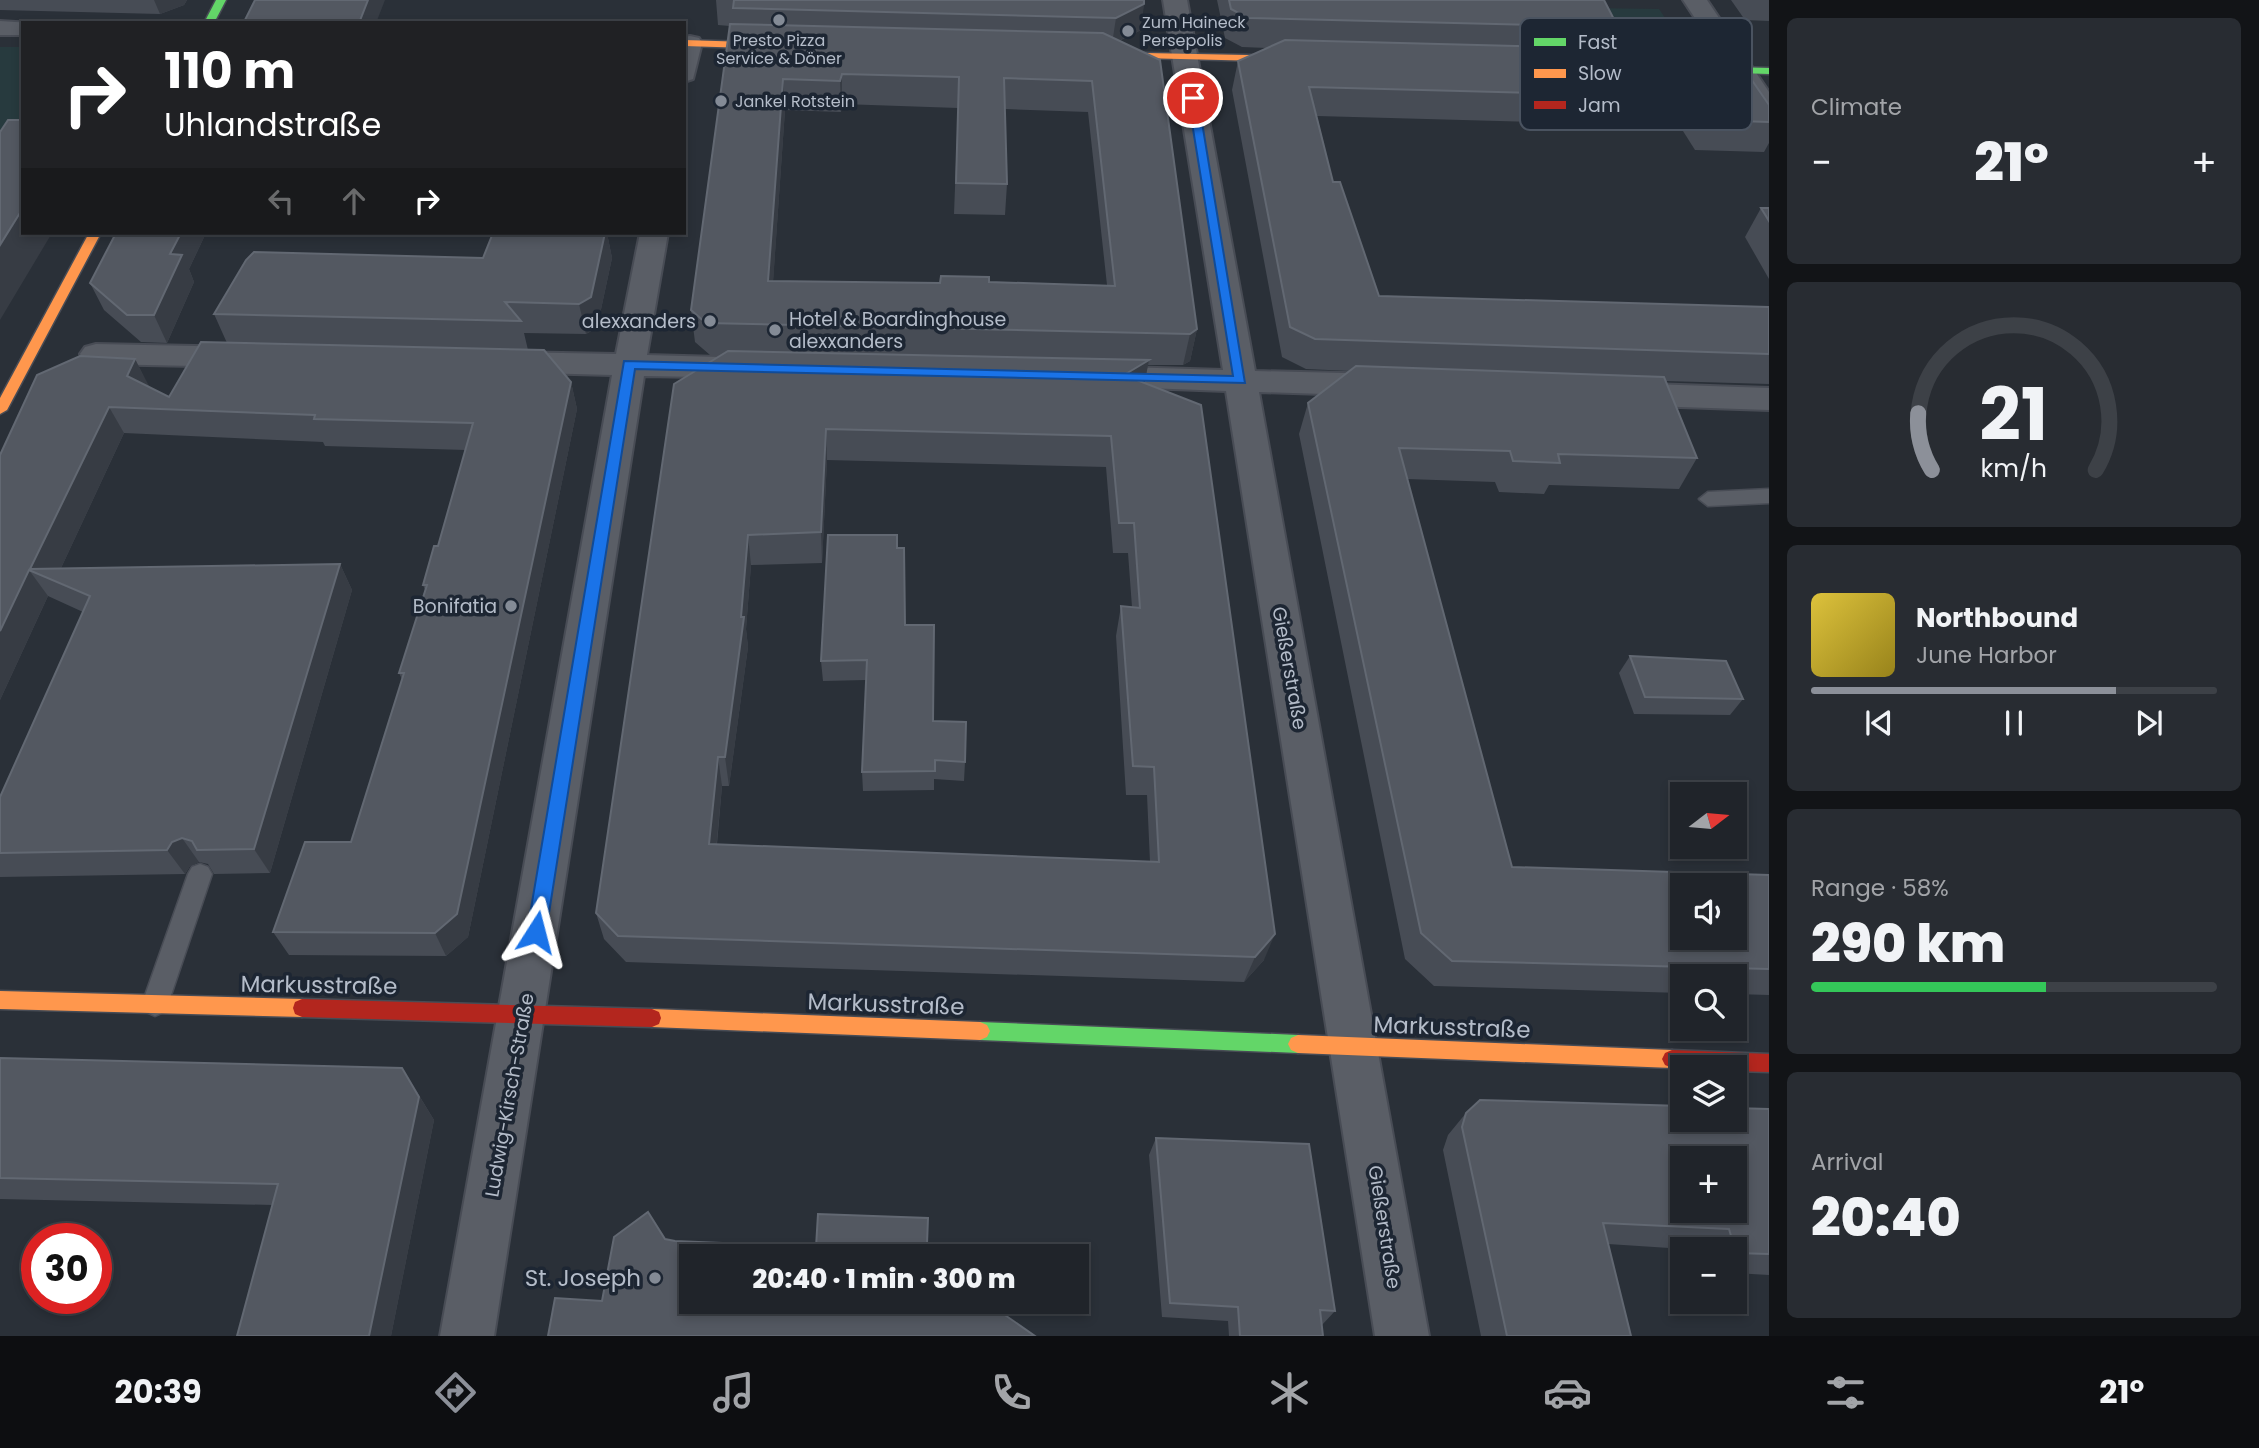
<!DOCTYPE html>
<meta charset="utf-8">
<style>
:root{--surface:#20242a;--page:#282c32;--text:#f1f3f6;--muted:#a2a4a8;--line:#3d4147;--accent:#8c9099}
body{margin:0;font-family:Poppins,sans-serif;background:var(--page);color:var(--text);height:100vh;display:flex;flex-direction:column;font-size:26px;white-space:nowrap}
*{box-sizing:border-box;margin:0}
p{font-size:23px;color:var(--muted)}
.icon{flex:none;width:38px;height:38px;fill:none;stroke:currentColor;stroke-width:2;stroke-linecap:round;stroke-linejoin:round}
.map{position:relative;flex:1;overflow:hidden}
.drawer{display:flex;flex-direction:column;gap:18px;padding:18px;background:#121417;width:490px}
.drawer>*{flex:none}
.top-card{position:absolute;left:21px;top:21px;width:665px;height:214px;border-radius:0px;box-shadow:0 4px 10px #0003,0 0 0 2px var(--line);background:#202124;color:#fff;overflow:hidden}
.needle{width:46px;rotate:74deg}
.tools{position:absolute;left:1670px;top:782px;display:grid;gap:14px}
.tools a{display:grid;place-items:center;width:77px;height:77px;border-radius:0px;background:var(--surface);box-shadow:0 4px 10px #0003,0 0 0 2px var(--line);font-size:35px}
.speed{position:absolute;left:21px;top:1223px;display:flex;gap:14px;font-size:35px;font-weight:700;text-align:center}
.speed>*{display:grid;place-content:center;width:91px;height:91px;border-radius:50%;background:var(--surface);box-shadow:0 4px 10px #0003,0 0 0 2px var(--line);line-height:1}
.speed .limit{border:10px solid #d22;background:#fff;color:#111}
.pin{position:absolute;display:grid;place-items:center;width:60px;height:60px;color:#fff;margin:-30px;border:4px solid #fff;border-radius:50%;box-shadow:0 2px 7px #0007}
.me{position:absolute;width:77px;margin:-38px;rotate:9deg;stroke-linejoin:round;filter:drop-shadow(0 0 5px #0008)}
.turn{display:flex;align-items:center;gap:24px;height:147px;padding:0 28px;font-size:32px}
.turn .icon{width:91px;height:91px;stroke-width:2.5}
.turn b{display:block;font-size:49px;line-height:60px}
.lanes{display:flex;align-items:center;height:66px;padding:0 28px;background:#0003;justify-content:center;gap:35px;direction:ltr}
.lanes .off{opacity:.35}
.big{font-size:52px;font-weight:800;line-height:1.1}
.drawer .tile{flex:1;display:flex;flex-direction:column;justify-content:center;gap:10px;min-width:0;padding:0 24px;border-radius:10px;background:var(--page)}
.drawer .dial{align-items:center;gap:0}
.dial svg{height:182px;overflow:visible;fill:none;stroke:var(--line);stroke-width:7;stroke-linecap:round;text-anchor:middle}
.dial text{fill:var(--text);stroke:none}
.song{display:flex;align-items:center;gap:21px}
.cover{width:84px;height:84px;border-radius:10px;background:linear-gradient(135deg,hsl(50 70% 55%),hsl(50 70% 35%))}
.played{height:7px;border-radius:4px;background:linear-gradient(90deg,var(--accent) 75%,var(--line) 75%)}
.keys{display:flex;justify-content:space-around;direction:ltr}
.heat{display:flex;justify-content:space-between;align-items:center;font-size:38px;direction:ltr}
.charge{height:10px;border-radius:5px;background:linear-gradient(90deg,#34c759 58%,var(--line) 0)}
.trip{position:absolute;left:679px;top:1244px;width:410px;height:70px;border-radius:0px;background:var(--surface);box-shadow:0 4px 10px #0003,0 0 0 2px var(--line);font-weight:800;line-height:70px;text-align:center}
.dock{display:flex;height:112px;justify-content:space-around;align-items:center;background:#0d0e11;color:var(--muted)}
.dock .icon{width:49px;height:49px}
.dock .active{color:var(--accent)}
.dock b{font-size:32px;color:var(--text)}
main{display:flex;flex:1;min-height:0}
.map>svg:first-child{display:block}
.green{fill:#273a3e}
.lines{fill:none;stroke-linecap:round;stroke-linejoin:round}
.lane-casing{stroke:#484c55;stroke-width:3}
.street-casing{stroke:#484c55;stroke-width:4}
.fast-casing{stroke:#484c55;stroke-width:3}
.slow-casing{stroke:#484c55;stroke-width:3}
.jam-casing{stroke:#484c55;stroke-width:3}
.lane{fill:#5a5e66;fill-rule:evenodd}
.street{fill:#5a5e66;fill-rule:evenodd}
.fast{fill:#63d668;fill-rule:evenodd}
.slow{fill:#ff974d;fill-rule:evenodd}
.jam{fill:#b3261e;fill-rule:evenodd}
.wall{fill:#474c55;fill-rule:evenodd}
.shaded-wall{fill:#373c44}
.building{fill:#535861;stroke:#626872;stroke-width:2;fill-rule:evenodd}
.route{fill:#1a73e8;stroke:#114b97;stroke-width:2}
.poi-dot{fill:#848b96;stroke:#1d2633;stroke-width:2.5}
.labels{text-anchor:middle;stroke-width:7;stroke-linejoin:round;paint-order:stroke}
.far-poi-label{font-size:16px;fill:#b4bcc9;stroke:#1d2633;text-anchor:start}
.poi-label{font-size:19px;fill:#b4bcc9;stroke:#1d2633;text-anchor:end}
.street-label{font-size:19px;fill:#b4bcc9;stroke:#1d2633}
.near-street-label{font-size:23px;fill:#b4bcc9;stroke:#1d2633}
.near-poi-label{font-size:23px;fill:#b4bcc9;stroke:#1d2633;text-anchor:end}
.key{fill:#1d2633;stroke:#4a5360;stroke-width:2}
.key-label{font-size:19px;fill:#b4bcc9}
</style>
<main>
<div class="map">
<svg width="1769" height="1336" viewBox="0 0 1769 1336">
<rect width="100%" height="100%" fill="#2a3038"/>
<g class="green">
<path d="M1587,8L1659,9L1680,40L1676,47L1607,45Z"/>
<rect x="0" y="47" width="23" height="102"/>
</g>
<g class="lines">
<defs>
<g id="lane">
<path d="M1769,489V503L1708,506L1699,499L1708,492Z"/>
<path d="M200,864L208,867L212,874L168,1004L164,1012L155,1016L146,1012L142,1004L188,874L192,867Z"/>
</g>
<g id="street">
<path d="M1163,0H1187L1255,371L1386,374L1397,378L1402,385L1397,392L1386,396L1259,392L1429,1336H1375L1226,391L1092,386L1081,383L1076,376L1081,369L1092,366L1223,370Z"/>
<path d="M1683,0H1707L1769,92V119L1760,117Z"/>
<path d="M0,21L31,23H23V35H0Z"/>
<path d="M690,36L699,38L702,43L693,79L684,82V37Z"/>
<path d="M640,233H668L647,355L756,358L767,361L772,368L767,375L756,378L644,376L494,1336H440L612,375L501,372L490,369L485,362L490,355L501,352L616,354Z"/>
<path d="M96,344L245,347L256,350L261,357L256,364L245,367L96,364L85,361L80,354L85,347Z"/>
<path d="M1621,383L1769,388V410L1621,405L1610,402L1605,394L1610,386Z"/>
</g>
<g id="fast">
<path d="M216,0H226L214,23H204Z"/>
<path d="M1589,63L1769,68V74L1585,68L1584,66Z"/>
<path d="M980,1022L1298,1035L1305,1038L1308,1044L1305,1050L1298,1053L980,1040L973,1037L970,1031L973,1025Z"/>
</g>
<g id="slow">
<path d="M684,40L780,43L785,46L780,49L684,46Z"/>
<path d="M1095,52L1298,56L1303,59L1298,62L1099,57L1094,54Z"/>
<path d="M89,233H101L7,410L0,414V398Z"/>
<path d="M0,991L302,999L309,1002L311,1008L309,1014L302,1017L0,1009Z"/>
<path d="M652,1009L980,1022L987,1025L990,1031L987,1037L980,1040L652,1027L645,1024L643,1018L645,1012Z"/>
<path d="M1298,1035L1672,1050L1679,1053L1682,1059L1679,1065L1672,1068L1298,1053L1291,1050L1288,1044L1291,1038Z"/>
</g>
<g id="jam">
<path d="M302,999L652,1009L659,1012L661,1018L659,1024L652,1027L302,1017L295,1014L293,1008L295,1002Z"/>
<path d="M1672,1050L1769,1054V1072L1734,1071V1068H1672L1665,1065L1662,1059L1665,1053Z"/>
</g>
</defs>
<use href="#lane" class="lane-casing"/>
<use href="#street" class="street-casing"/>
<use href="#fast" class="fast-casing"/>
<use href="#slow" class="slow-casing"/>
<use href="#jam" class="jam-casing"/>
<use href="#lane" class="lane"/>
<use href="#street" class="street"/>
<use href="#fast" class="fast"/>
<use href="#slow" class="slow"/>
<use href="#jam" class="jam"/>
</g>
<g class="wall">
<path d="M0,0H187L184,5L160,14L0,10Z"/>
<path d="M716,0H1144L1141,30L1119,41L1197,329L1190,361L1183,365H1148L1144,383L1264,960L1244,982L626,962L604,939L596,913L721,355H710L695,342L691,310L730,26L718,25ZM842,104L958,108L954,214L1005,215L1007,184L1005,109L1088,112L1107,285L989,282L940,283L773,281L785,110L841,112ZM827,460L1106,467L1113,553H1128L1132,607L1121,606L1116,636L1126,795H1147L1150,862L717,844L722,786H729L748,647L746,629L751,565L822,563Z"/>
<path d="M1217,0H1604L1618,27L1609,49L1656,96L1643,125L1317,116L1333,182L1379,296L1769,307V384L1665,381L1697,458L1679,489L1549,485L1544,494L1499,492L1495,482L1407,479L1512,867L1769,875V995L1734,994V976H1682V993L1434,986L1405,959L1299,434L1308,403L1350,371L1306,369L1282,357L1232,90L1238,61L1267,48L1242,47L1225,38Z"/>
<path d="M1731,0H1769V21L1745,20Z"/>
<path d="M1672,63L1769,105V143L1764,152L1695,150L1659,93Z"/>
<path d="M1761,208H1769V279L1745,237Z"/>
<path d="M116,233H206L189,269L194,282L167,343L141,342L104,310L90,283Z"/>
<path d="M493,233H607L612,258L597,328L586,334L524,333L528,350L571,382L577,409L468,937L446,956L289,955L273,932L351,842L402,679L399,673L425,590L423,585L438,546L466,450L325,446L323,442L124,433L61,568L340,564L352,590L270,873L214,874L208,864L199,862L190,866L185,874L0,877V797L83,612L48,596L0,700V455L135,359L148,386L169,397L227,343L214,314L483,258Z"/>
<path d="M897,548L905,625L933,721L965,762L964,781L934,779V790L863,791L862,772L866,680L823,681L821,661Z"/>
<path d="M1630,656L1743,699L1730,715L1634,714L1619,673Z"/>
<path d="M0,1058L417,1092L434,1120L391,1336H237L273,1205L0,1199Z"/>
<path d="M1769,1109V1275L1734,1273V1250H1700L1608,1244L1631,1336H1481L1443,1150L1448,1135L1466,1113Z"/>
<path d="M1156,1138L1335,1311L1322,1325L1323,1336H1229L1228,1321L1162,1317L1149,1155Z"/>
</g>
<g class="shaded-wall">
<path d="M154,0H187L184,5L160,14Z"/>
<path d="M368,0H385L376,23H359Z"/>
<path d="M1144,4L1141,30L1112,44L1116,18Z"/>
<path d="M842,74V104L841,112L840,81Z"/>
<path d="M783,79L785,110L771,313L768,281Z"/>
<path d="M23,208V233H52L0,320V245Z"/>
<path d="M181,233H206L189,269L194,282L167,343L154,315L170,254Z"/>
<path d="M605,233H607L612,258L597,328L586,334L579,304Z"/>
<path d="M1197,329L1190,361L1183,365L1190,334Z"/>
<path d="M135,359L149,386L141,403L127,376Z"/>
<path d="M1149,360L1143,391L1124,375Z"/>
<path d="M571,382L577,409L468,937L446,956L435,933Z"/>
<path d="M109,407L124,433L55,581L30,569Z"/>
<path d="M826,429L827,460L822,563L821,532Z"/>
<path d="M748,535L751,565L746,629L748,647L729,786L725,757L741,617Z"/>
<path d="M340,564L352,590L270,873L254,849Z"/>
<path d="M29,570L48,596L0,700V631Z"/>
<path d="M718,757L722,786L714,871L709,844Z"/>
<path d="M182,838L199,862L190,866L185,874L167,850L172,842Z"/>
<path d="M1275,934L1264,960L1244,982L1255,957Z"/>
<path d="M402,1068L434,1120L391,1336H369Z"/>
</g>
<g class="building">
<path d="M255,0H368L359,23H243L244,22Z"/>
<path d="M734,0H1144V4L1116,18L733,8Z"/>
<path d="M1229,0H1604L1618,27L1248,18L1231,9Z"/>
<path d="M730,24L1103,33L1160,60L1197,329L1190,334L706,323L691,310ZM842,74L959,77L956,183L1007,184L1004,78L1092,81L1115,286L989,282V277L941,276L940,283L768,281L783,79L840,81Z"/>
<path d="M1285,40L1630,49L1656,96L1309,87L1333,182H1340L1379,296L1769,307V354L1315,339L1290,327L1238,61Z"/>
<path d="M1672,63L1728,64L1747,73L1769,105V122L1710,120Z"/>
<path d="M8,120H23V208L0,245V132Z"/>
<path d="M1761,208H1769V221Z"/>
<path d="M116,233H181L170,254L182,255L154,315H127L90,283Z"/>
<path d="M493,233H605L591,297L579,304L505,302L521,321L214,314L246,260L254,252L483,258Z"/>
<path d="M201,342L544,350L571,382L457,914L435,933L273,932L305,842H351L404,673H399L427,585H423L434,546H438L473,423L314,419L315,415L109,407L30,569L340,564L254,849L197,850L192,841L182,838L172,842L167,850L0,853V797L90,596L29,570L0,631V455L37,375L80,356L135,359L127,376L169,397Z"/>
<path d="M728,351L1149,360L1124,375L1201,405L1275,934L1255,957L618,936L596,913L674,384ZM826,429L1111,436L1119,523H1134L1140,608L1121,606L1133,766L1154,767L1159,862L709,844L718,757H725L744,617H741L748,535L821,532Z"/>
<path d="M1356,366L1664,377L1697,458L1558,454L1560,463L1513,461L1510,451L1399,448L1512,867L1769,875V969L1452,961L1421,933L1308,403ZM1682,886H1734V938H1682Z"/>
<path d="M828,535H897V548H904L905,625H934L933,721L966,722L965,762L935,760V771L862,772L867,660L821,661Z"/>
<path d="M1630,656L1726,661L1743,699L1645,697Z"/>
<path d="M0,1058L402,1068L419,1097L369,1336H237L278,1184L0,1178Z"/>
<path d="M1480,1100L1682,1106V1120H1734V1108L1769,1109V1254L1736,1253L1729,1229L1603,1223L1631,1336H1507L1462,1127L1466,1113ZM1682,1158H1734V1211H1682Z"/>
<path d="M1156,1138L1309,1144L1335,1311L1320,1310L1323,1336H1240L1238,1307L1170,1303Z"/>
<path d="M648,1212L665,1239L675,1241L816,1247L818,1214L928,1218L927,1244L989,1246L990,1256H691V1302H992V1306L1035,1336H548L555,1298L602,1301L614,1237Z"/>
</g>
<path class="route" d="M1193,95L1198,98L1245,383L635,369L546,932L543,938H530L527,932L624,361L1233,376L1188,98Z"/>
<g class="poi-dot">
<circle cx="779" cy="20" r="7"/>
<circle cx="1128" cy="31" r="7"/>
<circle cx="721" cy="101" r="7"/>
<circle cx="710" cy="321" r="7"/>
<circle cx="775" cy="330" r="7"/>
<circle cx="511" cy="606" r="7"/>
<circle cx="655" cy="1278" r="7"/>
</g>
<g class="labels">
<g class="far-poi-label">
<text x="1142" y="28">Zum Haineck<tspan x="1142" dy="18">Persepolis</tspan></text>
<text x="779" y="46" text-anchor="middle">Presto Pizza<tspan x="779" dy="18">Service &amp; Döner</tspan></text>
<text x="735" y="107">Jankel Rotstein</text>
</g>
<g class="poi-label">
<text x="789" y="326" text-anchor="start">Hotel &amp; Boardinghouse<tspan x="789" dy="22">alexxanders</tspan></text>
<text x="696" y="328">alexxanders</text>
<text x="497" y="613">Bonifatia</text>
</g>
<g class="street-label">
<text transform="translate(1290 668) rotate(80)" y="7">Gießerstraße</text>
<text transform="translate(509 1095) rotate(-80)" y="7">Ludwig-Kirsch-Straße</text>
<text transform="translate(1385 1227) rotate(81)" y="7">Gießerstraße</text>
</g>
<g class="near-street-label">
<text transform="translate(319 985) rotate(1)" y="8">Markusstraße</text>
<text transform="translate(886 1004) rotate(2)" y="8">Markusstraße</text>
<text transform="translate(1452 1027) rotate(2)" y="8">Markusstraße</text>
</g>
<g class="near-poi-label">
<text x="641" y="1286">St. Joseph</text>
</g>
</g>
<rect x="1520" y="18" width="232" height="112" rx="10" class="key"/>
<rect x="1534" y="38" width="32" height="8" fill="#63d668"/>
<rect x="1534" y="69" width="32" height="9" fill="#ff974d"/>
<rect x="1534" y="101" width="32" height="8" fill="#b3261e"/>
<g class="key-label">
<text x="1578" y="49">Fast</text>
<text x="1578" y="80">Slow</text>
<text x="1578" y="112">Jam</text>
</g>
</svg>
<div class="tools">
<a><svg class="needle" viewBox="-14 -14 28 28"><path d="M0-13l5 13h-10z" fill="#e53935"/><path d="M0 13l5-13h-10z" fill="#a2a4a8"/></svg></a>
<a><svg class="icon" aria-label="sound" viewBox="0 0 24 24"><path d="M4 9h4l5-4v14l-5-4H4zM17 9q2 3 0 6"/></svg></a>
<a><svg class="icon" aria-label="search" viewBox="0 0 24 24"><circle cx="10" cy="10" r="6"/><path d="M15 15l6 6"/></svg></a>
<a><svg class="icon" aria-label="layers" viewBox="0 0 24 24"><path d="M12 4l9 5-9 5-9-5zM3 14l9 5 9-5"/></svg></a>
<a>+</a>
<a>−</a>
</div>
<div class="speed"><div class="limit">30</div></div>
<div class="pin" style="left:1193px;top:98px;background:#d93025"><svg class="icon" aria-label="arrive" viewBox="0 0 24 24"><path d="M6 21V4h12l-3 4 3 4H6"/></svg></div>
<svg class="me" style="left:536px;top:932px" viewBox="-20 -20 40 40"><path d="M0-17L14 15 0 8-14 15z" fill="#1a73e8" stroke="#fff" stroke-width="4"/></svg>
<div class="trip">20:40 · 1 min · 300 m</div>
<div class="top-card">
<div class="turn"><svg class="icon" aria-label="right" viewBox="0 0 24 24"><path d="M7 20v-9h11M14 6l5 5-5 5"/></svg><div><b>110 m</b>Uhlandstraße</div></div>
<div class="lanes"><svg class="icon off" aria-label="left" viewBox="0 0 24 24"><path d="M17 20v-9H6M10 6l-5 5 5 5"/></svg><svg class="icon off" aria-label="ahead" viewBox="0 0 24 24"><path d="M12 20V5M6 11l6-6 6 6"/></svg><svg class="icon" aria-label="right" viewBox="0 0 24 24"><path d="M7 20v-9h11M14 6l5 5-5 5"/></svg></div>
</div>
</div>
<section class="drawer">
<div class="tile"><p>Climate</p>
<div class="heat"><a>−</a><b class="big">21°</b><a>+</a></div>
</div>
<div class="tile dial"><svg viewBox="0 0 100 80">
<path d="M14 69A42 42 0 1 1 86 69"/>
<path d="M14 69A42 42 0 0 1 8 44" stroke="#8c9099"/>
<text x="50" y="56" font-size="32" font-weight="700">21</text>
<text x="50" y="72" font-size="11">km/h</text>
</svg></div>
<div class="tile">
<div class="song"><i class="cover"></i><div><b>Northbound</b><p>June Harbor</p></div></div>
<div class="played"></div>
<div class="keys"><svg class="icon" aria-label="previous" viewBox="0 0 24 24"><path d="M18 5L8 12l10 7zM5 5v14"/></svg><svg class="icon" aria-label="pause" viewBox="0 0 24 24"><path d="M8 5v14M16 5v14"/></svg><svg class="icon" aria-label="next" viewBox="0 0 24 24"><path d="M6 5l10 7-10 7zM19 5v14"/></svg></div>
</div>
<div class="tile"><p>Range · 58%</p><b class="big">290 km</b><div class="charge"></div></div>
<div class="tile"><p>Arrival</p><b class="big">20:40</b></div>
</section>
</main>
<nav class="dock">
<b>20:39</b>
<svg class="icon active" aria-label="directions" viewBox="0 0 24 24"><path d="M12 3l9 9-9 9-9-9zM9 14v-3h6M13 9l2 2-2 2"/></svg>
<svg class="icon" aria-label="music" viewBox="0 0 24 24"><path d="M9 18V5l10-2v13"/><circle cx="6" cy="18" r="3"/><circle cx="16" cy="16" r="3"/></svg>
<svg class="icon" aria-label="phone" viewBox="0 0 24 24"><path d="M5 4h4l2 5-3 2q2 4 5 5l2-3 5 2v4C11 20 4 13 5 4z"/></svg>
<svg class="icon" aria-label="climate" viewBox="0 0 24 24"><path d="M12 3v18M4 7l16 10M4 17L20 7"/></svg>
<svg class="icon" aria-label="car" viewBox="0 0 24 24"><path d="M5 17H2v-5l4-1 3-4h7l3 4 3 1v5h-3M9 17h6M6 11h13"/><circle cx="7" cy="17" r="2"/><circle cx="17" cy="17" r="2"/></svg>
<svg class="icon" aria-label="filters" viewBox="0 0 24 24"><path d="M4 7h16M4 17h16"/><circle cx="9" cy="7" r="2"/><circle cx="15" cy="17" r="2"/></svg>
<b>21°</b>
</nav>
